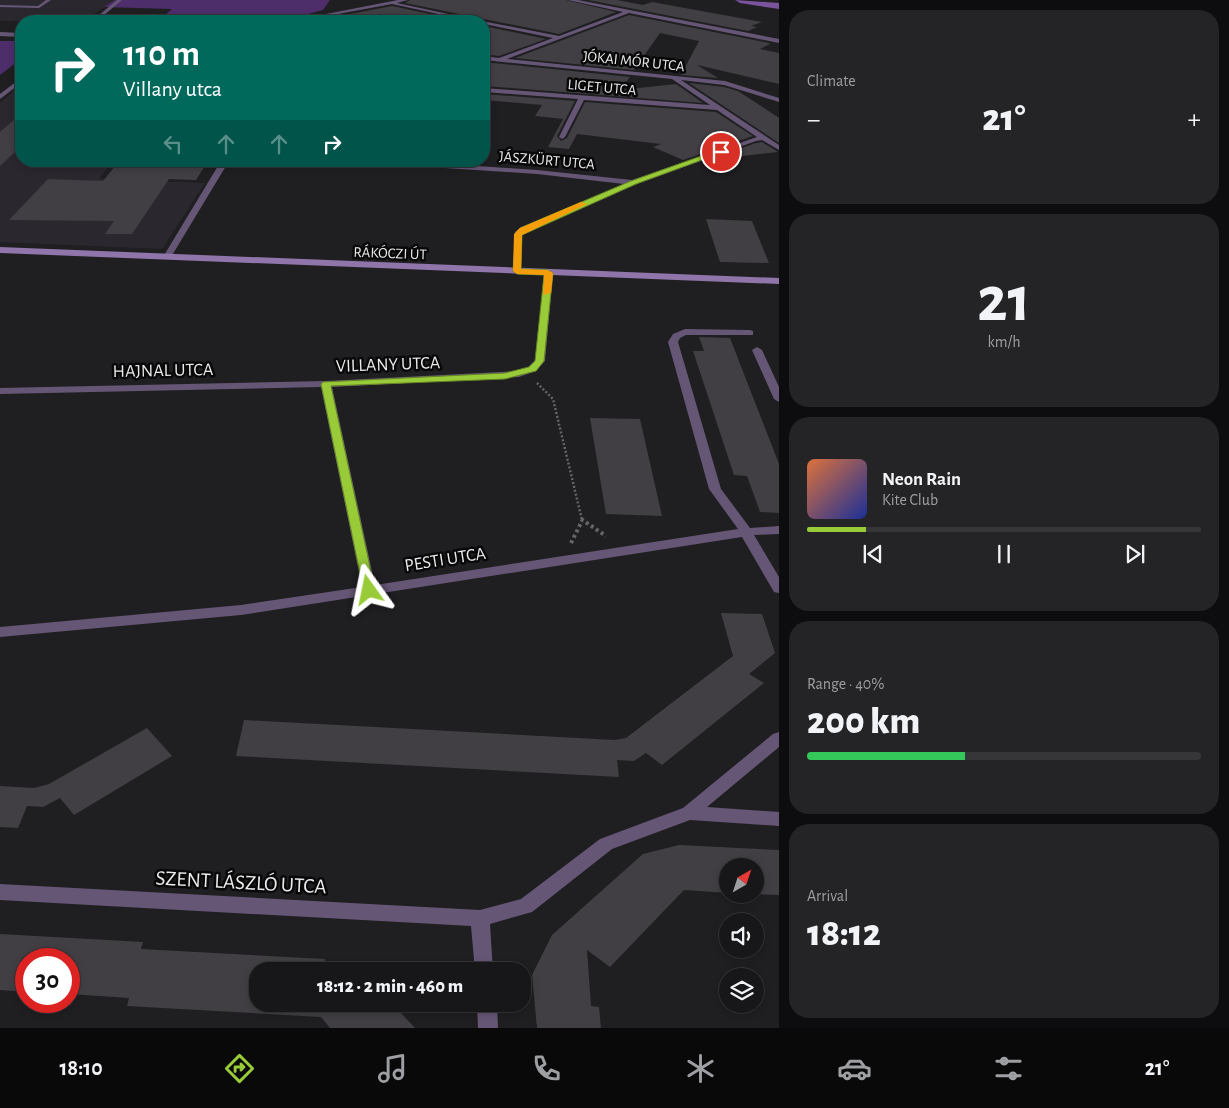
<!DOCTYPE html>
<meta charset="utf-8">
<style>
:root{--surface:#171619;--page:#242326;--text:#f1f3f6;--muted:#9e9fa2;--line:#363538;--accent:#98cb37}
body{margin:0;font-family:"Alegreya Sans",sans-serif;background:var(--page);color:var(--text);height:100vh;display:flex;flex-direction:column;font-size:19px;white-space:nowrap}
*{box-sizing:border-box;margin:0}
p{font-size:16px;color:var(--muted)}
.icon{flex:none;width:28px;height:28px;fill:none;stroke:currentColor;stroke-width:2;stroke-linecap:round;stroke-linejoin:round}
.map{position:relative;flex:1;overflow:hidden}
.drawer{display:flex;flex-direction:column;gap:10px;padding:10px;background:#0d0c0e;width:450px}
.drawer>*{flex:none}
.hud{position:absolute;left:15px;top:15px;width:475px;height:152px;border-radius:20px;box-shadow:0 2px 8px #0003,0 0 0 1px var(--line);background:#00695c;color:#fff;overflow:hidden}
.needle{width:32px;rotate:39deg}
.tools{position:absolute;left:719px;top:858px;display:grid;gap:10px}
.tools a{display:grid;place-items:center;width:45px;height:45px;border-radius:50%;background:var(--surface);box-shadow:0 2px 8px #0003,0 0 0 1px var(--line);font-size:25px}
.speed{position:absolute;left:15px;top:948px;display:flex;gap:10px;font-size:25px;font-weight:700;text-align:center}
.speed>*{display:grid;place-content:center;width:65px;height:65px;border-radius:50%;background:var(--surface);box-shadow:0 2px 8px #0003,0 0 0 1px var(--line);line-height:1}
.speed .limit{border:8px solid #d22;background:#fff;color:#111}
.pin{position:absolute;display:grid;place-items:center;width:42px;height:42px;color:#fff;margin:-21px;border:2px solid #fff;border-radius:50%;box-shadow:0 1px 5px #0007}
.me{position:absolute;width:55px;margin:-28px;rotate:348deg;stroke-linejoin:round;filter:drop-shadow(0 0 4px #0008)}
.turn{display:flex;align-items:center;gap:18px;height:105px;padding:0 25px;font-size:22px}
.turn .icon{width:65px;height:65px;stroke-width:2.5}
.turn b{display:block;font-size:35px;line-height:42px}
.lanes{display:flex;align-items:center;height:48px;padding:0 25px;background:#0003;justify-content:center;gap:25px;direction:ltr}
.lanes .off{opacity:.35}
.big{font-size:38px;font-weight:800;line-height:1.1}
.drawer .card{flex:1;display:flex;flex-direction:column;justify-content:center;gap:8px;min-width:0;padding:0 18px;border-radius:20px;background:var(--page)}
.drawer .dial{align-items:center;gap:0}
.dial b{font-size:65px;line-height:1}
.song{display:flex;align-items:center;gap:15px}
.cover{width:60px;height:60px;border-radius:8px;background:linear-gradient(135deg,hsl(20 70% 55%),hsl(230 70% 35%))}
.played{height:5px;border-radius:2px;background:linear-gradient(90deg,var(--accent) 15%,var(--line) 15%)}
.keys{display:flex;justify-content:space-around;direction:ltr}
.heat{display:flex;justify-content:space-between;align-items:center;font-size:28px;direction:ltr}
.charge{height:8px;border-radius:4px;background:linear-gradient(90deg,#34c759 40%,var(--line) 0)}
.trip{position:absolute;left:249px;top:962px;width:282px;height:50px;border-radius:20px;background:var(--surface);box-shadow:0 2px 8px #0003,0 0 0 1px var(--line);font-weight:800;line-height:50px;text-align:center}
.tabs{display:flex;height:80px;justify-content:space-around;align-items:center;background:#09090a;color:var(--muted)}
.tabs .icon{width:35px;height:35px}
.tabs .selected{color:var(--accent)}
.tabs b{font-size:22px;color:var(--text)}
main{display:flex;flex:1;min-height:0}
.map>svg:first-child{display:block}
.built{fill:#2b272f}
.green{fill:#4e2d6b}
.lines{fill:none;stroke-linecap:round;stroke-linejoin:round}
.canal{fill:#7a539d;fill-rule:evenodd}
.building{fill:#413f43}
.path-far1{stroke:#656467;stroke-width:2.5;stroke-dasharray:2 2;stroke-linecap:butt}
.path{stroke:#656467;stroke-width:4;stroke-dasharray:3 3;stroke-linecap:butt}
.lane{fill:#665676;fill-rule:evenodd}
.street{fill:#665676;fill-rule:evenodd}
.secondary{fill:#8f75a9;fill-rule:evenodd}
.route{fill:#98cb37;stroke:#638424}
.slow{fill:#f59e0b}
.labels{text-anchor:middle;stroke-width:5;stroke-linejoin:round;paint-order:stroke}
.far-street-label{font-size:15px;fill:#ebeaec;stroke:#090809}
.street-label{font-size:18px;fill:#ebeaec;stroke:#090809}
.near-street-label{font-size:21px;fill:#ebeaec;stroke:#090809}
</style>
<main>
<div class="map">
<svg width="779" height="1028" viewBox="0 0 779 1028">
<rect width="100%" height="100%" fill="#1f1e21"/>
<g class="built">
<path d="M0,0H115L83,21H0Z"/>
<path d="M21,85V161H113L99,179L205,183L162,249L0,242V103Z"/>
</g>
<g class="green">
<path d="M115,0H330L323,10L282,21H158L172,9L104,7Z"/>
<path d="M0,41H21V59L0,75Z"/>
</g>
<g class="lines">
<path class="canal" d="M735,0L779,3V9L740,3Z"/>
</g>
<g class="building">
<path d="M410,0H566L616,12L559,34L405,3Z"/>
<path d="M588,0H617L643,5L652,2L762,22L751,26L757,27L748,31Z"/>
<path d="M392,6L463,21H351L350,14Z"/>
<path d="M629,15L769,43L770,44L760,49L779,53V84L697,65L718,78L681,75L699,41L660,33L634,70L515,58Z"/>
<path d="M484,26L546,39L499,56L484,54Z"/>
<path d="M484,62L630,77L620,90L676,84L703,103L484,86Z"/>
<path d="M689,83L724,87L738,91L779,118V143Z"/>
<path d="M484,94L575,101L557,136L561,141L567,138L585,102L716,112L753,136L683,160L653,147L661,144L577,134L569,149L548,147L563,119L535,116L542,105L484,100Z"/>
<path d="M21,114V152H15L0,166V132Z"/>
<path d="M762,142L778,152L708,160L756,143Z"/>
<path d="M119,161H208L196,180L169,179L132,234H105L114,221L9,220L48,179L103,181Z"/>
<path d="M706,219L752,221L769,263L720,262Z"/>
<path d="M699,337L730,338L779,464V513L760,512L747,476L734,475L693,351H704Z"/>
<path d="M590,418L640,419L662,516L606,514Z"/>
<path d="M721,613L762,614L775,653L749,674L764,683L662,765L646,753L634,761L617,760L619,777L236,756L244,720L615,740L626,738L733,656Z"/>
<path d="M147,728L172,756L74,815L60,798L43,807L27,806L18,828L0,827V786L34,788L49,784Z"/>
<path d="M679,845L779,850V895L750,894H755V866H728V893L684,890L610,967L587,950L591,1006L599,1007L601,1028H537L532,975L552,935L643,854Z"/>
<path d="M0,934L143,942L141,949L325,959L323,969L348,964L353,971H258V1004H399L400,1012L415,1028H330L321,1017L127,1006L129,998L69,994V959H26V992L0,990Z"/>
</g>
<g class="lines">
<path class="path-far1" d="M537,383L553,399L582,520"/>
<g class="path">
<path d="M581,519L606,536"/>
<path d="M571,543L582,521"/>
</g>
<path class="lane" d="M46,0H51L39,8L0,7V5L38,6Z"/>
<g class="street">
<path d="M117,0H122L97,21H92Z"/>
<path d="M398,0H408L397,3L481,21H471L392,4L300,21H290Z"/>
<path d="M568,0H578L779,39V43L629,13L507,59L725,81L779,98V102L724,85L681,80L779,145V150L762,140L756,141L637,184L526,232L522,235L521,271L517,274L513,271L515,232L520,228L624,184L537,174L368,163L365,161H406L537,170L632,180L757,137L717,110L584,100L565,137L562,139L559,137L578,99L484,92V88L710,105L672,79L484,60V56L499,58L553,38L484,24L482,21L559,36L623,12Z"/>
<path d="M0,32L21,33V37L0,36Z"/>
<path d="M21,78V83L0,99V94Z"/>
<path d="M221,161H229L171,257L164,259L163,257Z"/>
<path d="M549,270L553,273L545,361L536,371L519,377L332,387L375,585L738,529L709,489L668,342L673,334L685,329L750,330L753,331V335H686L680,338L678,342L721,489L750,528L779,526V534L754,535L779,577V593L774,592L742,537L241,615L0,637V627L241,605L362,587L321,387L0,394V388L326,381L518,371L528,367L535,360L545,273Z"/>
<path d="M757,347L762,350L779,387V402L774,399L752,350Z"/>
<path d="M779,732V747L707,807L779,812V826L690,820L612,849L532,912L490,924L493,971H475L471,926L0,900V884L480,910L521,899L600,839L683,808L773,734Z"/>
<path d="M477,1004H497L498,1028H478Z"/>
</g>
<path class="secondary" d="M0,247L779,278V284L0,253Z"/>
</g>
<path class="route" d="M718,150L724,152L636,184L522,235L521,269L548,270L553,273L544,361L536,371L505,379L331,386L375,590L369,594L364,593L321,384L323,382L505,373L529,367L535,361L544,275L517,274L513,271L516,232L520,228L631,181Z"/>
<path class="slow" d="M581,202L587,204L522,235L521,269L548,270L553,273L551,293L543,295L544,275L517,274L513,271L514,234L520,228Z"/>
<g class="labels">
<g class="far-street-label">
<text transform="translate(634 61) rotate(6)" y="5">JÓKAI MÓR UTCA</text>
<text transform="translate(602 87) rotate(5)" y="5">LIGET UTCA</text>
<text transform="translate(547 160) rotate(5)" y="5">JÁSZKÜRT UTCA</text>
<text transform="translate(390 253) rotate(2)" y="5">RÁKÓCZI ÚT</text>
</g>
<g class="street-label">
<text transform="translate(388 364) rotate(-2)" y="6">VILLANY UTCA</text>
<text transform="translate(163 370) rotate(-1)" y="6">HAJNAL UTCA</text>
<text transform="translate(445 559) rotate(-9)" y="6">PESTI UTCA</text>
</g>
<g class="near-street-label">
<text transform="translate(241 882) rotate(3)" y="7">SZENT LÁSZLÓ UTCA</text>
</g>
</g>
</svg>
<div class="tools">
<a><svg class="needle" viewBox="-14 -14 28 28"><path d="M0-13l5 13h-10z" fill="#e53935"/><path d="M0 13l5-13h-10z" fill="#9e9fa2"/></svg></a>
<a><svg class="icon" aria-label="sound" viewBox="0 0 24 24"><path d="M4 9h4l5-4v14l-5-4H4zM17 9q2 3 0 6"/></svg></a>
<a><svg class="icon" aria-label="layers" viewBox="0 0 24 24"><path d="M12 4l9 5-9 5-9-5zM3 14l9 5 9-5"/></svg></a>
</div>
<div class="speed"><div class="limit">30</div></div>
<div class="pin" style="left:721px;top:152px;background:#d93025"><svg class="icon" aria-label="arrive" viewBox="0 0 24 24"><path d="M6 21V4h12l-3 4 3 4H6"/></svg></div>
<svg class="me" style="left:369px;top:590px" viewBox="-20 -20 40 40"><path d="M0-17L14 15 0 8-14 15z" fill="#98cb37" stroke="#fff" stroke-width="4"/></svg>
<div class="trip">18:12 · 2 min · 460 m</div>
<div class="hud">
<div class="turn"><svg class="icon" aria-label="right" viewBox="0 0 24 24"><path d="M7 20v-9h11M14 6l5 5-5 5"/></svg><div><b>110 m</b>Villany utca</div></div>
<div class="lanes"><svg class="icon off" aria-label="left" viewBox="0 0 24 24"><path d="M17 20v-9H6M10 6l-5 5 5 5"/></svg><svg class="icon off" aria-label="ahead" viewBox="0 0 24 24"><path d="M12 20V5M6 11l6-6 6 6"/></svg><svg class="icon off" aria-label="ahead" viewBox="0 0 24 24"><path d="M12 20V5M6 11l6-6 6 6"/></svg><svg class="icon" aria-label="right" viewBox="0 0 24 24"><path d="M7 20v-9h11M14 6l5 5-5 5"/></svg></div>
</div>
</div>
<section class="drawer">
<div class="card"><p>Climate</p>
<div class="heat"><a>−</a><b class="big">21°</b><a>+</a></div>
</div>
<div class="card dial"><b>21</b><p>km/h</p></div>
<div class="card">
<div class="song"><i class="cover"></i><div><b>Neon Rain</b><p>Kite Club</p></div></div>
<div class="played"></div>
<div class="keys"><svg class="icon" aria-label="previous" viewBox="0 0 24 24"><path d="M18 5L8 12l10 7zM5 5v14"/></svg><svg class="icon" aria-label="pause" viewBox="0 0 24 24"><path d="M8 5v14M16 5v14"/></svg><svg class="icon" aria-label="next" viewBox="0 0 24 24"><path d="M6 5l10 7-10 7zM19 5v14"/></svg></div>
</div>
<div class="card"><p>Range · 40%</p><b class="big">200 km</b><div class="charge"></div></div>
<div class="card"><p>Arrival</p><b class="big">18:12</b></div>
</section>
</main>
<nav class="tabs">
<b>18:10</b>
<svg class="icon selected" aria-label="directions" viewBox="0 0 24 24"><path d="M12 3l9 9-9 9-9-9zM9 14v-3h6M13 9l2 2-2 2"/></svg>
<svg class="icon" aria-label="music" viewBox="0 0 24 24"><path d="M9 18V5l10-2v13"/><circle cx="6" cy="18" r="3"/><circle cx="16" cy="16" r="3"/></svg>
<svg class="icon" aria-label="phone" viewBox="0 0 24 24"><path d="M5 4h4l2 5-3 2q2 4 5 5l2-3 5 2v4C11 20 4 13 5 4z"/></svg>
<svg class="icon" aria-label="climate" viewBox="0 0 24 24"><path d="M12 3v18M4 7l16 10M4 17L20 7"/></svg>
<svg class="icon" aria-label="car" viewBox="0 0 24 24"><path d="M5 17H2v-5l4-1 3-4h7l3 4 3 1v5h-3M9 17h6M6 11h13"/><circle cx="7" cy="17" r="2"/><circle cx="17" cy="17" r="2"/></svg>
<svg class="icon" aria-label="filters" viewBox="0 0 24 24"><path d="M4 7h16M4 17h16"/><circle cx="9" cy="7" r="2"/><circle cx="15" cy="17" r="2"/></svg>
<b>21°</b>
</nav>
